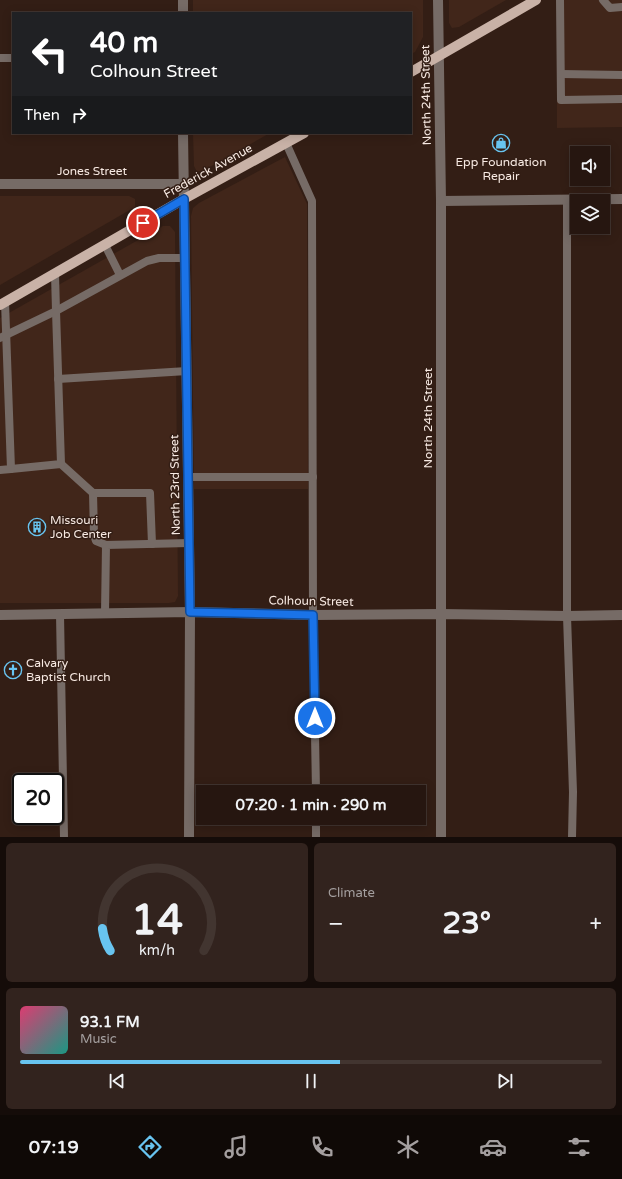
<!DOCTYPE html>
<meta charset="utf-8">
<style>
:root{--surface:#261610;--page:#32231e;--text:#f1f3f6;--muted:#a49f9f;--line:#423530;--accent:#68c4f0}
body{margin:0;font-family:"Varela Round",sans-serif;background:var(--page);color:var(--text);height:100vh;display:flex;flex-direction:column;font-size:15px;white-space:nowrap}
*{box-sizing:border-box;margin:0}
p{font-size:13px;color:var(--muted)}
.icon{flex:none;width:22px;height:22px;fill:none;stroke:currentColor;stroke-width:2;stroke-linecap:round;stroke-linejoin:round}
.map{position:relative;height:837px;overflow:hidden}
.details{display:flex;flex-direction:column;gap:6px;padding:6px;background:#150c09;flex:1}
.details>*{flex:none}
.banner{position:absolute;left:12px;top:12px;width:400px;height:122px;border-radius:0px;box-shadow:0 2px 10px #0003,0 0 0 1px var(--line);background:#202124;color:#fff;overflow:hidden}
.controls{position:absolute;left:570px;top:146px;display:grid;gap:8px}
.controls a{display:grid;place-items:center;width:40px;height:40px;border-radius:0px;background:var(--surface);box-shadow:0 2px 10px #0003,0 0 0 1px var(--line);font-size:20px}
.speed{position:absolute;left:12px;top:773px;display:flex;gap:8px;font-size:20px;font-weight:700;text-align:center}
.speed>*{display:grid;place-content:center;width:52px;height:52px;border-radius:50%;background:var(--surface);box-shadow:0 2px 10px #0003,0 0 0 1px var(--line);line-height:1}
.speed .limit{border:2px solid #111;border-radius:6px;background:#fff;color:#111}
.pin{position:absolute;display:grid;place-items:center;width:34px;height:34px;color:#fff;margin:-17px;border:2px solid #fff;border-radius:50%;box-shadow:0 1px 4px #0007}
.me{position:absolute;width:44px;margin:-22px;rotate:0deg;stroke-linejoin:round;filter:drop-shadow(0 0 3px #0008)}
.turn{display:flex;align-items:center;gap:14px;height:84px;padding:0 12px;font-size:18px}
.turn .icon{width:52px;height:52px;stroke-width:2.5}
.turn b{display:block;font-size:28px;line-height:34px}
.then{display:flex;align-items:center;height:38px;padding:0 12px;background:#0003;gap:8px;font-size:15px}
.big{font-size:30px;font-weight:700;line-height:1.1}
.details .widget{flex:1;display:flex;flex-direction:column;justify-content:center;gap:6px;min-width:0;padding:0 14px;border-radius:6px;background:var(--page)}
.details .dial{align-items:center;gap:0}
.dial svg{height:104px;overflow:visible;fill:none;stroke:var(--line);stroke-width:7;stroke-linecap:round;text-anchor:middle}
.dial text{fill:var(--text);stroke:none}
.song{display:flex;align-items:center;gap:12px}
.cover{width:48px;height:48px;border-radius:6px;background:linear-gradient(135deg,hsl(340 70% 55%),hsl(170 70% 35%))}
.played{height:4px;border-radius:2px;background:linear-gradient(90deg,var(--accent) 55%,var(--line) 55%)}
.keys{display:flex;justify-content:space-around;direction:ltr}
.heat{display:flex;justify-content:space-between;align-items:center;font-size:22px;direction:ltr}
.details .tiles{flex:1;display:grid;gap:6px;grid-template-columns:1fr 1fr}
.widget:last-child{grid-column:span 2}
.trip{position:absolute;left:196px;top:785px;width:230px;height:40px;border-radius:0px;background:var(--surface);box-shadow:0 2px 10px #0003,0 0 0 1px var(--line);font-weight:700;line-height:40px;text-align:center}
.tabs{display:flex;height:64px;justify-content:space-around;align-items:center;background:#0f0906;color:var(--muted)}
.tabs .icon{width:28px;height:28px}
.tabs .active{color:var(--accent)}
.tabs b{font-size:18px;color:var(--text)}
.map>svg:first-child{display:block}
.built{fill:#41261a}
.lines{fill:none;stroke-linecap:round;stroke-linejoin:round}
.service{stroke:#766b66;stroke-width:8}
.minor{stroke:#766b66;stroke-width:10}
.primary{stroke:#c9b2a7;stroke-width:10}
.route-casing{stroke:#114b97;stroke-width:10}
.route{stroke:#1a73e8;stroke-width:7}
.labels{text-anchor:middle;stroke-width:3;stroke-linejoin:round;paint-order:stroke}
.street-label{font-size:12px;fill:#f8eae3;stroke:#331e15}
.poi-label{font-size:12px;fill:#f8eae3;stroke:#331e15;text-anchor:start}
</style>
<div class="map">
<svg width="622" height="837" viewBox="0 0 622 837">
<rect width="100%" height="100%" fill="#331e15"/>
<g class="built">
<path d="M193,0H423V37L415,52L411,54V13H193Z"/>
<path d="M449,0H506L459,27L452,28L449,23Z"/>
<path d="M563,0H622V127L557,128V3Z"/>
<path d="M193,133H270L206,169L197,172L194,166Z"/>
<path d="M285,157L307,204L308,489H194L191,216L193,208L199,203Z"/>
<path d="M0,196H129L135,199V207L0,285Z"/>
<path d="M163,226H170L175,232L178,596L175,602L169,603H0V318Z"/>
</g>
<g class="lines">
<g class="service">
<path d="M560,0L561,100L622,99"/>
<path d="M603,0L610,8L622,7"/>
<path d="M0,58H13"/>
<path d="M561,74L622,75"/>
<path d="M286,143L312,201L313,615L316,792"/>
<path d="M567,200V616L573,792L572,837"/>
<path d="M105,245L120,275"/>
<path d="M0,338L56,311L55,274"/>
<path d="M58,379L187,371"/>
<path d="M61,464L93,493"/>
<path d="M11,469L61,464L56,311L147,261L159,258H185"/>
<path d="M0,470L11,469L5,302"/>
<path d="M188,477H313"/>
<path d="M106,545L96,541L94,535L93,493H150L152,544"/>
<path d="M105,613L106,545L189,543"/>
<path d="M60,614L64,837"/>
<path d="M316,837V818"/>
</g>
<g class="minor">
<path d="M183,0V13"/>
<path d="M438,0L441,201V837"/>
<path d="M183,133L190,612L189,837"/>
<path d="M0,184H183"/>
<path d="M441,201L622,199"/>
<path d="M0,615L190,612L313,615L441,614L567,616L622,615"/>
</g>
<g class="primary">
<path d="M411,72L536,0"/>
<path d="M0,305L184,199L304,133"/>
</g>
</g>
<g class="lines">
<defs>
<path id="route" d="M143,223L184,199L190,612L313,615L315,718"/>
</defs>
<use href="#route" class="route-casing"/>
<use href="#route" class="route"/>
</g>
<defs>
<symbol id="shop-ring" viewBox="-11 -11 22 22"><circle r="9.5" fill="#331e15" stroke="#68c4f0" stroke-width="1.5"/><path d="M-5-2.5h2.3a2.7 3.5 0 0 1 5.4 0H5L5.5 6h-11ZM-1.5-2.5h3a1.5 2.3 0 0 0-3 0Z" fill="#68c4f0"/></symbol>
<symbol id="building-ring" viewBox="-11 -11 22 22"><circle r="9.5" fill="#331e15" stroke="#68c4f0" stroke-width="1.5"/><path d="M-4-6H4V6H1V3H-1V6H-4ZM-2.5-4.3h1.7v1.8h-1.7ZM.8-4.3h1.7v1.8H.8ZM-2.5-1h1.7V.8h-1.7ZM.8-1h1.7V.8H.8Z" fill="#68c4f0"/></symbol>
<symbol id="church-ring" viewBox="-11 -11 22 22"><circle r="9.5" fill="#331e15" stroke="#68c4f0" stroke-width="1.5"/><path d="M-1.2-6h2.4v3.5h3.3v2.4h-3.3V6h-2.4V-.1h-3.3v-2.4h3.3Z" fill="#68c4f0"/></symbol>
</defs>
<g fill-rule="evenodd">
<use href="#shop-ring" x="491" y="133" width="20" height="20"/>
<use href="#building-ring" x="27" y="517" width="20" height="20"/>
<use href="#church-ring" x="3" y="660" width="20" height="20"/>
</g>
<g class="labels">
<g class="street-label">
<text transform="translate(426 95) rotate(-91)" y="4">North 24th Street</text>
<text x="92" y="175">Jones Street</text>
<text transform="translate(208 171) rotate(-29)" y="4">Frederick Avenue</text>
<text transform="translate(428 418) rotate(-90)" y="4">North 24th Street</text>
<text transform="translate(175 485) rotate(-91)" y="4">North 23rd Street</text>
<text transform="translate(311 601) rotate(1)" y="4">Colhoun Street</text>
</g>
<g class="poi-label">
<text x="501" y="166" text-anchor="middle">Epp Foundation<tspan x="501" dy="14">Repair</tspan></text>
<text x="50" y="524">Missouri<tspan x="50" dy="14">Job Center</tspan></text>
<text x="26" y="667">Calvary<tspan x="26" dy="14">Baptist Church</tspan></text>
</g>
</g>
</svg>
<div class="controls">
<a><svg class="icon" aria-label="sound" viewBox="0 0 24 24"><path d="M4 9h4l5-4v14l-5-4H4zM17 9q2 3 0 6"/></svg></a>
<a><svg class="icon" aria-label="layers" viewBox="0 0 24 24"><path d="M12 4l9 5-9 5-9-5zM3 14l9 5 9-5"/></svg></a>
</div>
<div class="speed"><div class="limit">20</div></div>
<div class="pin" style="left:143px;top:223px;background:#d93025"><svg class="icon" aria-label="arrive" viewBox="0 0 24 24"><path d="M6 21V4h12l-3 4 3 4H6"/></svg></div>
<svg class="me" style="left:315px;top:718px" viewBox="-20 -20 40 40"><circle r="17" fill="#1a73e8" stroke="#fff" stroke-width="3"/><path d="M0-11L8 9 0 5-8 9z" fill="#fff"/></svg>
<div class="trip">07:20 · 1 min · 290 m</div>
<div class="banner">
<div class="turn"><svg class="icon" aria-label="left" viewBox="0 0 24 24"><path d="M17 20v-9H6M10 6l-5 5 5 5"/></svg><div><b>40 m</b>Colhoun Street</div></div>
<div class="then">Then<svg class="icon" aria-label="right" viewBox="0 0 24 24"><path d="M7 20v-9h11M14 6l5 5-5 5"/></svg></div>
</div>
</div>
<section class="details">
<div class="tiles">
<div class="widget dial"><svg viewBox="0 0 100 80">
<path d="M14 69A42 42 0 1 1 86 69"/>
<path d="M14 69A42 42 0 0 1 8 52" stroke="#68c4f0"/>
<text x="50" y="56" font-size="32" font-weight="700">14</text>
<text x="50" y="72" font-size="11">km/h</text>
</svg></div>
<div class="widget"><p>Climate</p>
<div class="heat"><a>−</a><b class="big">23°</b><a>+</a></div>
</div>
<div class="widget">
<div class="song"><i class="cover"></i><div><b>93.1 FM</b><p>Music</p></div></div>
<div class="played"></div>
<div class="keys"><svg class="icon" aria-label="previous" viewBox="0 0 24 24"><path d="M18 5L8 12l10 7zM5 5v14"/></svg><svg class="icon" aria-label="pause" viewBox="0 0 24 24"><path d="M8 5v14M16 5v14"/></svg><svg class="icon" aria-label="next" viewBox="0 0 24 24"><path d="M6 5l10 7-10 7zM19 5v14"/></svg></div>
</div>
</div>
</section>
<nav class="tabs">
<b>07:19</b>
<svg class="icon active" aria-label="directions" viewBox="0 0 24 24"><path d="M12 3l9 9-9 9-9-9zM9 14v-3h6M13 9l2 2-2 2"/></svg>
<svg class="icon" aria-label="music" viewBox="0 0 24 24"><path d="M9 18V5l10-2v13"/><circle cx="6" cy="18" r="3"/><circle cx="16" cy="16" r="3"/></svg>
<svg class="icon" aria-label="phone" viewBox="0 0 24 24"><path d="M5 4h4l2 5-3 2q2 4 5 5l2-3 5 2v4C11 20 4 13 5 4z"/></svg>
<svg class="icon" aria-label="climate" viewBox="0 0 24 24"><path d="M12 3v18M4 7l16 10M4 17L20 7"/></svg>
<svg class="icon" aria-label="car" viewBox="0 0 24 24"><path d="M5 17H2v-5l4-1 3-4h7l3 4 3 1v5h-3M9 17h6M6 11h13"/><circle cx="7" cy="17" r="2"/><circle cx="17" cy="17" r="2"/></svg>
<svg class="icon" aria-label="filters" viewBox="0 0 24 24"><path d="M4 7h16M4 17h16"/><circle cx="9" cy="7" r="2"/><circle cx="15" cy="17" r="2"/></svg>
</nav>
